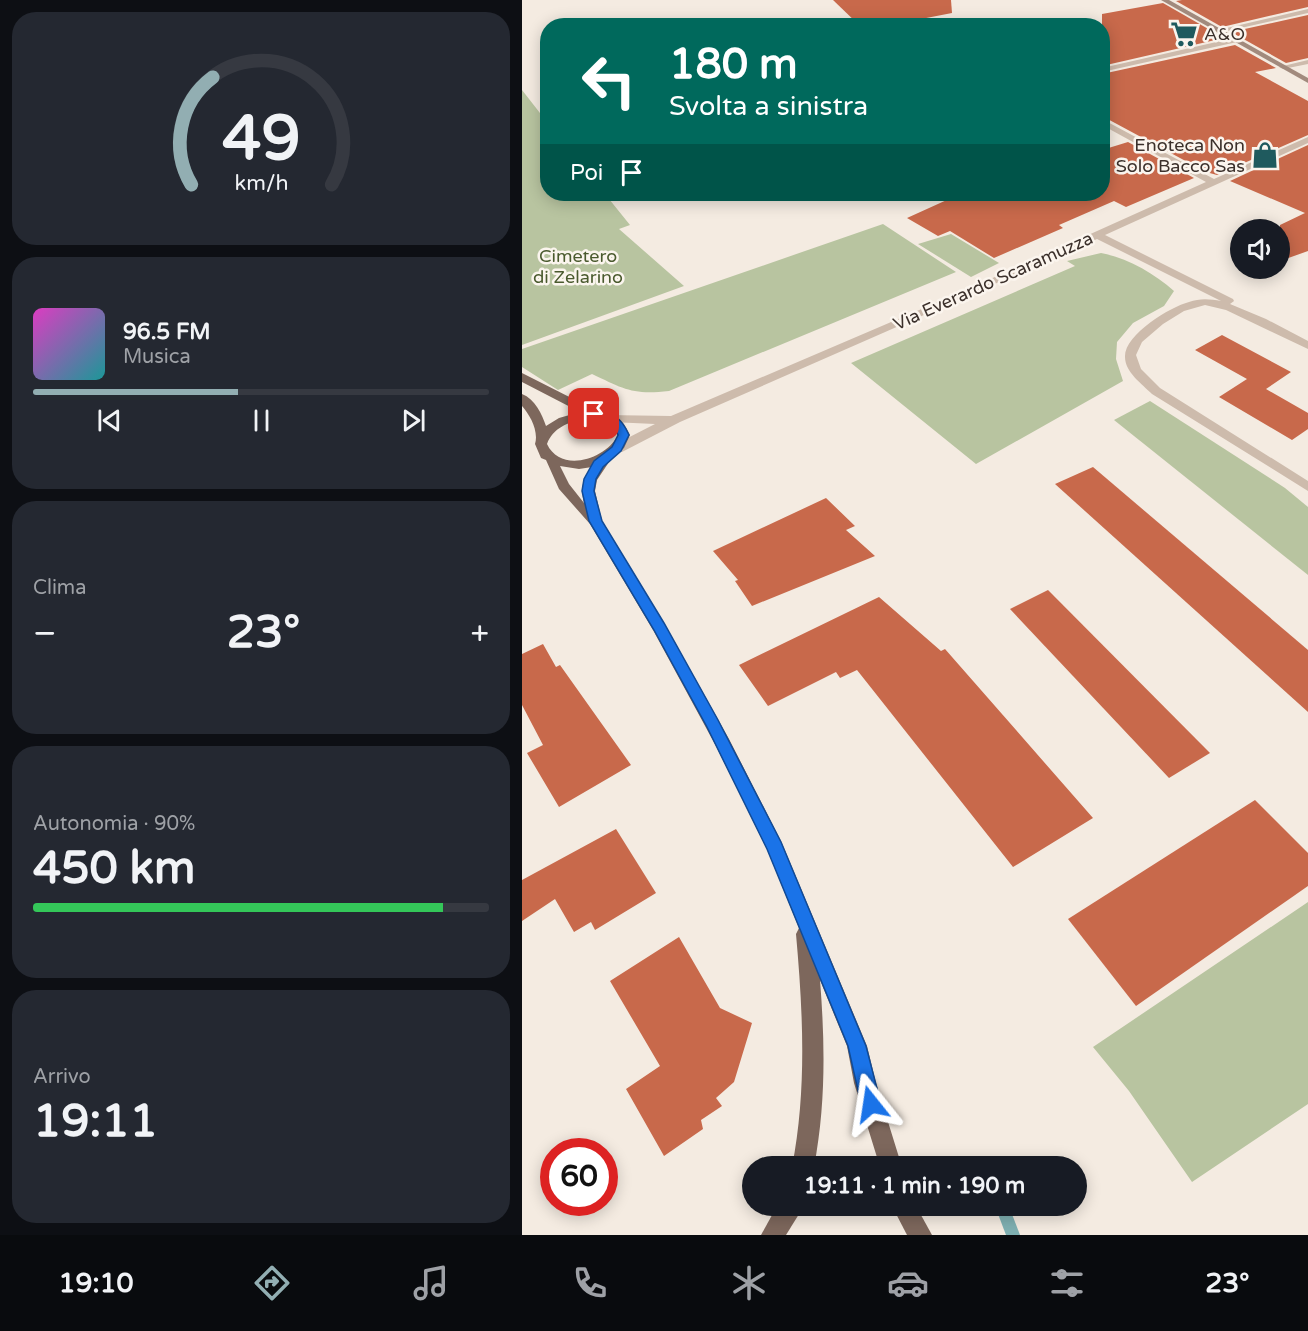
<!DOCTYPE html>
<html lang="it">
<meta charset="utf-8">
<style>
:root{--surface:#171b24;--page:#242831;--text:#f1f3f6;--muted:#9ea1a6;--line:#363941;--accent:#92aeb2}
body{margin:0;font-family:"Varela Round",sans-serif;background:var(--page);color:var(--text);height:100vh;display:flex;flex-direction:column;font-size:22px;white-space:nowrap}
*{box-sizing:border-box;margin:0}
p{font-size:20px;color:var(--muted)}
.icon{flex:none;width:33px;height:33px;fill:none;stroke:currentColor;stroke-width:2;stroke-linecap:round;stroke-linejoin:round}
.map{position:relative;flex:1;overflow:hidden}
.panel{display:flex;flex-direction:column;gap:12px;padding:12px;background:#0d0f14;width:522px}
.panel>*{flex:none}
.banner{position:absolute;left:18px;top:18px;width:570px;height:183px;border-radius:24px;box-shadow:0 3px 15px #0003;background:#00695c;color:#fff;overflow:hidden}
.tools{position:absolute;left:708px;top:219px;display:grid;gap:12px}
.tools a{display:grid;place-items:center;width:60px;height:60px;border-radius:50%;background:var(--surface);box-shadow:0 3px 15px #0003;font-size:30px}
.speed{position:absolute;left:18px;top:1138px;display:flex;gap:12px;font-size:30px;font-weight:700;text-align:center}
.speed>*{display:grid;place-content:center;width:78px;height:78px;border-radius:50%;background:var(--surface);box-shadow:0 3px 15px #0003;line-height:1}
.speed .limit{border:9px solid #d22;background:#fff;color:#111}
.pin{position:absolute;display:grid;place-items:center;width:51px;height:51px;color:#fff;margin:-26px;border-radius:12px;box-shadow:0 3px 9px #0006}
.me{position:absolute;width:66px;margin:-33px;rotate:345deg;stroke-linejoin:round;filter:drop-shadow(0 0 4px #0008)}
.turn{display:flex;align-items:center;gap:21px;height:126px;padding:0 30px;font-size:27px}
.turn .icon{width:78px;height:78px;stroke-width:2.5}
.turn b{display:block;font-size:42px;line-height:51px}
.then{display:flex;align-items:center;height:57px;padding:0 30px;background:#0003;gap:12px;font-size:22px}
.big{font-size:45px;font-weight:700;line-height:1.1}
.panel .tile{flex:1;display:flex;flex-direction:column;justify-content:center;gap:9px;min-width:0;padding:0 21px;border-radius:24px;background:var(--page)}
.panel .dial{align-items:center;gap:0}
.dial svg{height:156px;overflow:visible;fill:none;stroke:var(--line);stroke-width:7;stroke-linecap:round;text-anchor:middle}
.dial text{fill:var(--text);stroke:none}
.song{display:flex;align-items:center;gap:18px}
.cover{width:72px;height:72px;border-radius:9px;background:linear-gradient(135deg,hsl(310 70% 55%),hsl(180 70% 35%))}
.played{height:6px;border-radius:3px;background:linear-gradient(90deg,var(--accent) 45%,var(--line) 45%)}
.keys{display:flex;justify-content:space-around;direction:ltr}
.heat{display:flex;justify-content:space-between;align-items:center;font-size:33px;direction:ltr}
.charge{height:9px;border-radius:4px;background:linear-gradient(90deg,#34c759 90%,var(--line) 0)}
.trip{position:absolute;left:220px;top:1156px;width:345px;height:60px;border-radius:30px;background:var(--surface);box-shadow:0 3px 15px #0003;font-weight:700;line-height:60px;text-align:center}
.menu{display:flex;height:96px;justify-content:space-around;align-items:center;background:#090b0e;color:var(--muted)}
.menu .icon{width:42px;height:42px}
.menu .on{color:var(--accent)}
.menu b{font-size:27px;color:var(--text)}
main{display:flex;flex:1;min-height:0}
.map>svg:first-child{display:block}
.green{fill:#b8c4a0}
.lines{fill:none;stroke-linecap:round;stroke-linejoin:round}
.stream{fill:#7fb0b2;fill-rule:evenodd}
.building{fill:#c8694b}
.street{fill:#cdbbac;fill-rule:evenodd}
.secondary{fill:#a18a7d;fill-rule:evenodd}
.primary{fill:#7d675c;fill-rule:evenodd}
.route{fill:#1a73e8;stroke:#114b97;stroke-width:1.5}
.labels{text-anchor:middle;stroke-width:5;stroke-linejoin:round;paint-order:stroke}
.far-poi-label{font-size:18px;fill:#3b302b;stroke:#fbf5ee;text-anchor:start}
.far-park-label{font-size:18px;fill:#4a5a2e;stroke:#fbf5ee}
.far-street-label{font-size:18px;fill:#3b302b;stroke:#fbf5ee}
</style>
<main>
<section class="panel">
<div class="tile dial"><svg viewBox="0 0 100 80">
<path d="M14 69A42 42 0 1 1 86 69"/>
<path d="M14 69A42 42 0 0 1 25 14" stroke="#92aeb2"/>
<text x="50" y="56" font-size="32" font-weight="700">49</text>
<text x="50" y="72" font-size="11">km/h</text>
</svg></div>
<div class="tile">
<div class="song"><i class="cover"></i><div><b>96.5 FM</b><p>Musica</p></div></div>
<div class="played"></div>
<div class="keys"><svg class="icon" aria-label="previous" viewBox="0 0 24 24"><path d="M18 5L8 12l10 7zM5 5v14"/></svg><svg class="icon" aria-label="pause" viewBox="0 0 24 24"><path d="M8 5v14M16 5v14"/></svg><svg class="icon" aria-label="next" viewBox="0 0 24 24"><path d="M6 5l10 7-10 7zM19 5v14"/></svg></div>
</div>
<div class="tile"><p>Clima</p>
<div class="heat"><a>−</a><b class="big">23°</b><a>+</a></div>
</div>
<div class="tile"><p>Autonomia · 90%</p><b class="big">450 km</b><div class="charge"></div></div>
<div class="tile"><p>Arrivo</p><b class="big">19:11</b></div>
</section>
<div class="map">
<svg width="786" height="1235" viewBox="0 0 786 1235">
<rect width="100%" height="100%" fill="#f4ebe1"/>
<g class="green">
<path d="M0,90L25,122L26,194H83L108,225L97,229L162,286L0,345Z"/>
<path d="M361,224L434,272L147,391C110,395 102,389 70,374L36,390L0,367V349Z"/>
<path d="M429,234L477,263L449,277L396,244Z"/>
<path d="M579,253C605,258 632,273 652,291L642,306L611,323L595,342L594,359L601,381L454,464L329,363L553,266L545,261Z"/>
<path d="M628,401L763,488L786,507V575L592,420Z"/>
<path d="M786,902V1104L670,1182L607,1091L571,1047Z"/>
</g>
<g class="lines">
<path class="stream" d="M483,1207L488,1209L498,1235H484L476,1214L478,1209Z"/>
</g>
<g class="building">
<path d="M311,0H429L430,13L363,26H338Z"/>
<path d="M660,0H786V7L700,27L654,1Z"/>
<path d="M641,3L702,38L580,66V14Z"/>
<path d="M786,15V58L764,63L709,32Z"/>
<path d="M713,45L754,68L733,72L786,101V135L695,175L684,172L580,116V74Z"/>
<path d="M606,142L672,178L604,207L592,201L537,225L541,228L472,258L428,231L416,236L385,218L438,194H580V150Z"/>
<path d="M786,145V251L758,261V225L783,213L708,181Z"/>
<path d="M700,335L769,372L744,389L786,413V429L770,440L697,397L725,379L673,350Z"/>
<path d="M571,467L786,650V712L533,484Z"/>
<path d="M304,498L333,526L324,530L353,556L230,606L213,581L216,580L191,551Z"/>
<path d="M526,590L688,753L647,778L488,609Z"/>
<path d="M357,597L419,651L423,649L571,818L491,867L335,670L318,678L314,672L246,706L217,665Z"/>
<path d="M21,644L34,667L38,665L109,765L37,807L5,753L21,745L0,705V654Z"/>
<path d="M733,800L786,853V886L614,1006L546,919Z"/>
<path d="M94,829L134,893L73,930L69,922L52,932L33,899L0,921V880Z"/>
<path d="M157,937L198,1008L230,1023L212,1082L194,1098L200,1106L179,1120L181,1129L142,1156L104,1089L138,1066L88,981Z"/>
</g>
<g class="lines">
<g class="street">
<path d="M786,9V13L696,33L692,31Z"/>
<path d="M712,38L715,42L580,72V68Z"/>
<path d="M786,60V64L761,69L757,67Z"/>
<path d="M580,119L692,179L786,137V143L583,235L711,299L712,301L708,304L744,319L786,341V349L704,310L683,305L662,311L641,324L620,342L614,355L619,369L638,388L786,481V491L630,394C620,384 603,372 603,357C602,335 648,307 667,302C678,298 688,299 699,301L575,239L158,422L100,452H90L89,449L90,446L133,424L89,422L85,421L83,418L85,415L149,416L444,290L684,182L580,125Z"/>
</g>
<path class="secondary" d="M639,0H647L786,78V83Z"/>
<g class="primary">
<path d="M0,373L75,411C93,411 101,420 108,435L102,448L89,459L75,480L73,491L80,521L142,623L207,739L259,841L345,1046L354,1083L380,1167H358L332,1083L325,1046L298,980C303,1043 304,1104 292,1167H270C285,1089 281,1013 274,934L277,928L245,849L195,748L131,630L68,524L37,489L24,460L19,458L13,444C17,431 8,415 0,406V394C13,399 20,414 24,426L37,418L58,412L0,382ZM62,419C79,419 88,419 96,435C84,459 39,474 25,444C31,428 46,422 62,419ZM38,466L57,469L70,467C61,479 58,487 62,503L47,484Z"/>
<path d="M255,1206H282L264,1235H239Z"/>
<path d="M370,1206H394L410,1235H385Z"/>
</g>
</g>
<path class="route" d="M72,411C92,413 99,417 107,435L99,451L81,467L74,479L72,491L80,521L142,623L196,720L259,842L344,1046L359,1104L356,1111L349,1113L342,1111L339,1104L326,1046L245,849L185,727L132,630L67,521L60,491L62,479L72,461L90,447L96,435L92,425L68,417L67,414Z"/>
<defs>
<symbol id="supermarket-bare" viewBox="-9 -9 18 18"><path d="M-6-5.5h2.5l.6 2H6L4.5 2H-2.5L-4.4-4H-6ZM-1.5 3.2a1.3 1.3 0 1 0 .1 0ZM3 3.2a1.3 1.3 0 1 0 .1 0Z" fill="#1f5a5e" stroke="#fbf5ee" stroke-width="2.5" paint-order="stroke"/></symbol>
<symbol id="shop-bare" viewBox="-9 -9 18 18"><path d="M-5-2.5h2.3a2.7 3.5 0 0 1 5.4 0H5L5.5 6h-11ZM-1.5-2.5h3a1.5 2.3 0 0 0-3 0Z" fill="#1f5a5e" stroke="#fbf5ee" stroke-width="2.5" paint-order="stroke"/></symbol>
</defs>
<g fill-rule="evenodd">
<use href="#supermarket-bare" x="643" y="15" width="38" height="38"/>
<use href="#shop-bare" x="724" y="136" width="38" height="38"/>
</g>
<g class="labels">
<g class="far-poi-label">
<text x="682" y="40">A&amp;O</text>
<text x="723" y="151" text-anchor="end">Enoteca Non<tspan x="723" dy="21">Solo Bacco Sas</tspan></text>
</g>
<g class="far-park-label">
<text x="56" y="262">Cimetero<tspan x="56" dy="21">di Zelarino</tspan></text>
</g>
<g class="far-street-label">
<text transform="translate(471 281) rotate(-24)" y="6">Via Everardo Scaramuzza</text>
</g>
</g>
</svg>
<div class="tools">
<a><svg class="icon" aria-label="sound" viewBox="0 0 24 24"><path d="M4 9h4l5-4v14l-5-4H4zM17 9q2 3 0 6"/></svg></a>
</div>
<div class="speed"><div class="limit">60</div></div>
<div class="pin" style="left:72px;top:414px;background:#d93025"><svg class="icon" aria-label="arrive" viewBox="0 0 24 24"><path d="M6 21V4h12l-3 4 3 4H6"/></svg></div>
<svg class="me" style="left:349px;top:1104px" viewBox="-20 -20 40 40"><path d="M0-17L14 15 0 8-14 15z" fill="#1a73e8" stroke="#fff" stroke-width="4"/></svg>
<div class="trip">19:11 · 1 min · 190 m</div>
<div class="banner">
<div class="turn"><svg class="icon" aria-label="left" viewBox="0 0 24 24"><path d="M17 20v-9H6M10 6l-5 5 5 5"/></svg><div><b>180 m</b>Svolta a sinistra</div></div>
<div class="then">Poi<svg class="icon" aria-label="arrive" viewBox="0 0 24 24"><path d="M6 21V4h12l-3 4 3 4H6"/></svg></div>
</div>
</div>
</main>
<nav class="menu">
<b>19:10</b>
<svg class="icon on" aria-label="directions" viewBox="0 0 24 24"><path d="M12 3l9 9-9 9-9-9zM9 14v-3h6M13 9l2 2-2 2"/></svg>
<svg class="icon" aria-label="music" viewBox="0 0 24 24"><path d="M9 18V5l10-2v13"/><circle cx="6" cy="18" r="3"/><circle cx="16" cy="16" r="3"/></svg>
<svg class="icon" aria-label="phone" viewBox="0 0 24 24"><path d="M5 4h4l2 5-3 2q2 4 5 5l2-3 5 2v4C11 20 4 13 5 4z"/></svg>
<svg class="icon" aria-label="climate" viewBox="0 0 24 24"><path d="M12 3v18M4 7l16 10M4 17L20 7"/></svg>
<svg class="icon" aria-label="car" viewBox="0 0 24 24"><path d="M5 17H2v-5l4-1 3-4h7l3 4 3 1v5h-3M9 17h6M6 11h13"/><circle cx="7" cy="17" r="2"/><circle cx="17" cy="17" r="2"/></svg>
<svg class="icon" aria-label="filters" viewBox="0 0 24 24"><path d="M4 7h16M4 17h16"/><circle cx="9" cy="7" r="2"/><circle cx="15" cy="17" r="2"/></svg>
<b>23°</b>
</nav>
